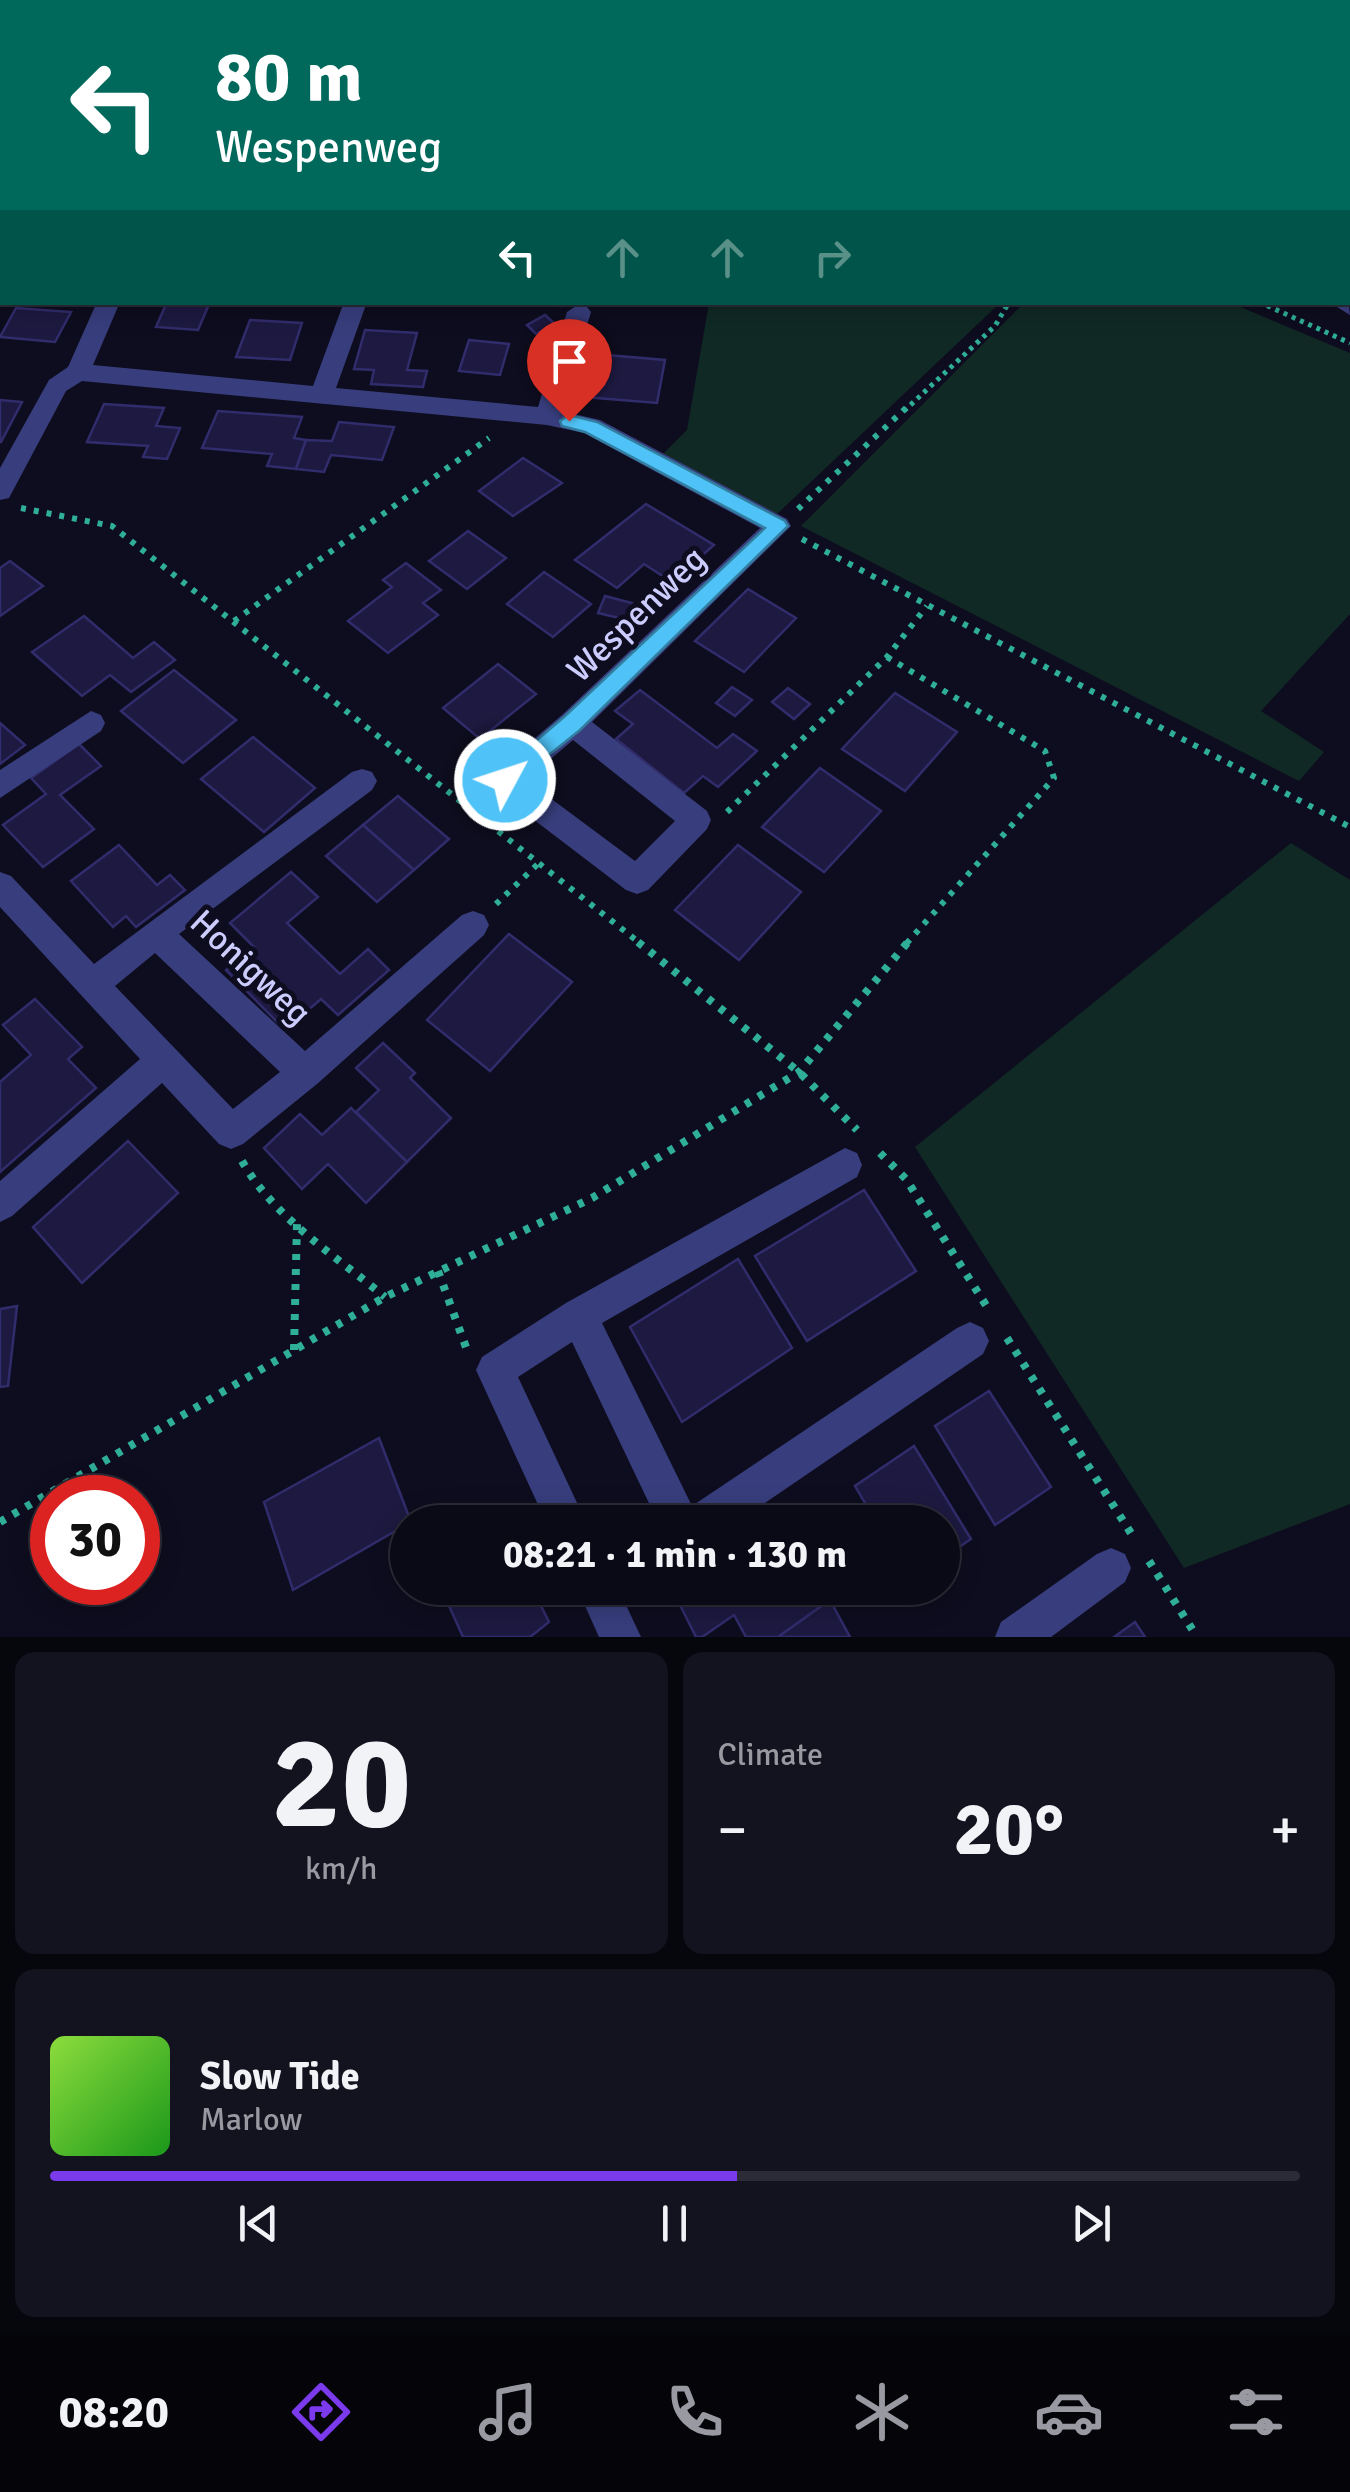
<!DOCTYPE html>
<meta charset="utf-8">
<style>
:root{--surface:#0a0a17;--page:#131320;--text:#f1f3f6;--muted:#999aa1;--line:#2a2b36;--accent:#7c3aed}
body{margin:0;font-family:Signika,sans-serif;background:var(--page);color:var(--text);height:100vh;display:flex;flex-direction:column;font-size:38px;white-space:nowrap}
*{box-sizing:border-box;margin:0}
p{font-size:32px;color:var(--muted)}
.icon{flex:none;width:55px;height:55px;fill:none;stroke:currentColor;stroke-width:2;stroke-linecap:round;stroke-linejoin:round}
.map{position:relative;height:1637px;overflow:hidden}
.panel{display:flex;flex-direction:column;gap:15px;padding:15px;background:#06060d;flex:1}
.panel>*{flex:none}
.top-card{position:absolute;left:0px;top:0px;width:1350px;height:305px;box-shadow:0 5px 25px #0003,0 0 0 2px var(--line);background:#00695c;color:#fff;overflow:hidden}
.speed{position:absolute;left:30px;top:1475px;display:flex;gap:20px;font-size:50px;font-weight:700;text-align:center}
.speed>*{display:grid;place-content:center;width:130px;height:130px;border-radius:50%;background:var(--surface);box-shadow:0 5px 25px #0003,0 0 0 2px var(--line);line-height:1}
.speed .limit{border:15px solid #d22;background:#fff;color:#111}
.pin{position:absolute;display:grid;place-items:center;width:85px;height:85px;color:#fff;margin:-102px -42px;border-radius:50% 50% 50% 0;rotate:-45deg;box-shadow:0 0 10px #0007}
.pin .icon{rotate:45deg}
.me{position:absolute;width:110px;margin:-55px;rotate:50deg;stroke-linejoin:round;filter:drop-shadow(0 0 8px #0008)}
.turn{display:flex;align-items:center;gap:35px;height:210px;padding:0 50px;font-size:45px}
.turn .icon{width:130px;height:130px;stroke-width:2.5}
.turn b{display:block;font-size:70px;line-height:85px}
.lanes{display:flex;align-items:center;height:95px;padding:0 50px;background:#0003;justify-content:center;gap:50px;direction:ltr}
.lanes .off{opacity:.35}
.big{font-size:75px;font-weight:700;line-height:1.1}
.panel .card{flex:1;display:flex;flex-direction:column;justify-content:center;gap:15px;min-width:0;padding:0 35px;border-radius:20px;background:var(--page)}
.panel .dial{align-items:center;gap:0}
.dial b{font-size:130px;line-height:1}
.song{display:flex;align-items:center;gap:30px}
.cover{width:120px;height:120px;border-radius:15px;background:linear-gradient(135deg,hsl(90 70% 55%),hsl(120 70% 35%))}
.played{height:10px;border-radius:5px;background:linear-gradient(90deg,var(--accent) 55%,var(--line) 55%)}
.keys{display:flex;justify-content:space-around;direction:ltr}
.heat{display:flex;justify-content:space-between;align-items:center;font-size:55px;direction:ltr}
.panel .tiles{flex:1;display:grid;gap:15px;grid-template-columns:1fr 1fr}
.card:last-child{grid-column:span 2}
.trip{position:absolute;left:390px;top:1505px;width:570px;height:100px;border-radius:50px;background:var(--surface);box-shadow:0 5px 25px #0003,0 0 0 2px var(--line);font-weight:700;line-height:100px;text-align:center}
.tabs{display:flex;height:160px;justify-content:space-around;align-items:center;background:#040409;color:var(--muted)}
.tabs .icon{width:70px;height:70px}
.tabs .selected{color:var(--accent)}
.tabs b{font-size:45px;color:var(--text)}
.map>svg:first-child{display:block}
.green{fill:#102925}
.building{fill:#1d1940;stroke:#312c6b;stroke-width:2.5}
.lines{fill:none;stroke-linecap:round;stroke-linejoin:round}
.path-far2{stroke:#2fae98;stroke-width:5;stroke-dasharray:4 5;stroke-linecap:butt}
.path-far1{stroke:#2fae98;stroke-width:6;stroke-dasharray:5 8;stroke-linecap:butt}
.path{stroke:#2fae98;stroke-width:8;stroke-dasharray:6 9;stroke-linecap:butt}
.minor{fill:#383e7d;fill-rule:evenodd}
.route{fill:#4fc3f7;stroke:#337fa1;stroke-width:2.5}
.labels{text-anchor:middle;stroke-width:10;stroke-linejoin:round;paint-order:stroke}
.street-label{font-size:35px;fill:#ccccfe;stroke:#0e0d1f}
</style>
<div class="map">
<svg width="1350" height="1637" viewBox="0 0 1350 1637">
<rect width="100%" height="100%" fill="#0e0d1f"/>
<g class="green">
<path d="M1025,302L1231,303L1350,353V614L1261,711L1324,752L1299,781L801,526Z"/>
<path d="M709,303H1000L776,515L660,457L687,430Z"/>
<path d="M1291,843L1350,880V1504L1184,1568L915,1147Z"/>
</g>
<g class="building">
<path d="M167,302H210L198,330L156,327Z"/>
<path d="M16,308L71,312L55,342L0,337Z"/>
<path d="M545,315L555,324L536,334L527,325Z"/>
<path d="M250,320L302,323L290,360L236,357Z"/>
<path d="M365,330L417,333L407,370L427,371L423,387L371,384L374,370L354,369Z"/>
<path d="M469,340L509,344L500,375L459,371Z"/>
<path d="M595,354L665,360L657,403L585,397Z"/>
<path d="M0,400L22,402L1,442H0Z"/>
<path d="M104,404L164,408L156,426L180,428L167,459L143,457L148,446L87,442Z"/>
<path d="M218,411L302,417L294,438L306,440L296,469L267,466L272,454L202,448Z"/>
<path d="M339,422L394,427L382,460L331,455L324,472L296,469L306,440L332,441Z"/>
<path d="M523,458L562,483L513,516L479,491Z"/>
<path d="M646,504L714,545L672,582L644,564L617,588L575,560Z"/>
<path d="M468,531L506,558L467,589L429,561Z"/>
<path d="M10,561L43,586L0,616V568Z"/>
<path d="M406,563L441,590L423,603L438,615L388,653L348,621L392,587L383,580Z"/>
<path d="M544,572L591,604L553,637L507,604Z"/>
<path d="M748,589L796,618L744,672L695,641Z"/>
<path d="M605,596L632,603L624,619L598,613Z"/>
<path d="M84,616L133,658L154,642L175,660L131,692L110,675L82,696L32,652Z"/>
<path d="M498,664L536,694L480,739L443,708Z"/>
<path d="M174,670L236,720L183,763L121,711Z"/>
<path d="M732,687L752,700L735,716L716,703Z"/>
<path d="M788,688L810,704L794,719L772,702Z"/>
<path d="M640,690L717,748L733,734L757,751L718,787L703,776L684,793L616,739L633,724L615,711Z"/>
<path d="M895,693L957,732L905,791L842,749Z"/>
<path d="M0,723L25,745L0,764Z"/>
<path d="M253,737L315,788L264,832L201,779Z"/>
<path d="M79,744L101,766L60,795L94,829L43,867L3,825L46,794L31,778Z"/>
<path d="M820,768L881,811L824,872L762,827Z"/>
<path d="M398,796L449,839L414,870L363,825Z"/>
<path d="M363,825L414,870L377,902L326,856Z"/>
<path d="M119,845L157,885L170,875L185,890L136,927L126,916L113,927L71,881Z"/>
<path d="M738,845L801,892L739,960L675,910Z"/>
<path d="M291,872L318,897L287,923L340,974L368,949L389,970L338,1015L321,999L285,1030L226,970L254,947L230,923Z"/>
<path d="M509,934L572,982L490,1071L427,1020Z"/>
<path d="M35,999L82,1047L68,1059L96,1088L0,1172V1082L31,1055L3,1025Z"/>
<path d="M383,1043L415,1073L410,1078L451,1118L407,1162L356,1112L379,1090L356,1068Z"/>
<path d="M351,1108L407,1162L366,1203L328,1164L302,1189L264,1148L300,1114L322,1135Z"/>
<path d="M128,1141L178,1193L82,1283L33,1227Z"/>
<path d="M864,1190L916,1271L807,1341L755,1256Z"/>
<path d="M738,1259L792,1348L682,1422L630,1327Z"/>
<path d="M17,1306L8,1386L0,1387V1309Z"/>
<path d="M989,1391L1051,1487L995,1525L935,1426Z"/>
<path d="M379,1438L411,1522L293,1590L264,1502Z"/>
<path d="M914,1446L971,1539L942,1559V1522H876L855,1486Z"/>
<path d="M441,1588H532L549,1622L530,1637H463Z"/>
<path d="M831,1588L836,1596L778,1637H746L734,1615L702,1637H696L672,1589Z"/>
<path d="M830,1600L850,1637H778Z"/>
<path d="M1135,1622L1145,1637H1114Z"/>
</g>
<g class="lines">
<g class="path-far2">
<path d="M1326,2L1338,0"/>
<path d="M1259,302L1350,343"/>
<path d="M904,411L995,326L1009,302"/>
</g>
<g class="path-far1">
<path d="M21,508L112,526L641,944"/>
<path d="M798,509L906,408"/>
<path d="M802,539L1350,827"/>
<path d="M234,621L489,438"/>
<path d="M887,657L1045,751L1054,778L906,944"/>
<path d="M727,812L887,657L927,606"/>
<path d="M496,904L541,861"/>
</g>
<g class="path">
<path d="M638,942L799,1072L857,1130"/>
<path d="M880,1153L906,1179L989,1310"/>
<path d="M242,1161C274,1218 336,1256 385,1297"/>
<path d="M438,1271L467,1350"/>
<path d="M1007,1338L1134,1538"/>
<path d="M294,1350L297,1223"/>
<path d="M0,1522L385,1297L592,1198L799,1072L908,942"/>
<path d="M1149,1561L1197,1637"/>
</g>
<g class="minor">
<path d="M74,0H121L122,2H75Z"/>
<rect x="0" y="266" width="2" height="14"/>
<path d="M1348,297L1350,315L1329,302H1348Z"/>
<path d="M97,302H120L93,365L313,386L344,302H367L336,388L538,407L567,312L579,304L587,307L591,312L561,411L600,420L787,519L791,526L592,722L707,811L711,820L707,829L648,890L637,894L626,890L495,790L490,781L495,772L562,715L760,528L584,433L547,425L82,381L66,391L9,498L0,500V468L49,380L68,367ZM573,740L675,821L635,861L526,780Z"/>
<path d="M91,711L101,715L105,723L101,731L0,798V770Z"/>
<path d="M362,769L372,772L377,781L372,790L179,934L305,1051L462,915L473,911L484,915L489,925L484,935L317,1084L243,1144L231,1149L219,1144L162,1083L12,1216L0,1222V1181L140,1059L0,907V872L11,876L94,964L352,772ZM155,953L280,1072L233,1109L115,986Z"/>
<path d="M845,1148L857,1153L862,1165L857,1177L602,1323L692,1506L957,1328L970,1322L983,1328L989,1341L983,1354L737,1522H658L572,1342L518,1377L586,1522H546L476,1370L482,1357L566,1303Z"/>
<path d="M1111,1548L1125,1554L1131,1568L1125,1582L1051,1637H995L1001,1622L1097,1554Z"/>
<path d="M577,1588H618L641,1637H599Z"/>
</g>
</g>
<path class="route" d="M569,415L597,422L785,521L788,526L580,730L505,790L494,780L497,774L564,717L765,528L585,432L562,426L560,421Z"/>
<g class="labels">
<g class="street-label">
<text transform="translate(636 614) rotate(-44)" y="12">Wespenweg</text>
<text transform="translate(251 967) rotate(43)" y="12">Honigweg</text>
</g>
</g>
</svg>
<div class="speed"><div class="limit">30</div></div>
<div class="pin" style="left:569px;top:421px;background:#d93025"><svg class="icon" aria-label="arrive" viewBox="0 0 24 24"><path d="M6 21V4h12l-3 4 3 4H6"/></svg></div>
<svg class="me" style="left:505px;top:780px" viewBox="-20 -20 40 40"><circle r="17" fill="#4fc3f7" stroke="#fff" stroke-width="3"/><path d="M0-11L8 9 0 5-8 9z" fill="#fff"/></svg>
<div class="trip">08:21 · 1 min · 130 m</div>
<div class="top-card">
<div class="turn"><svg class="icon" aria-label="left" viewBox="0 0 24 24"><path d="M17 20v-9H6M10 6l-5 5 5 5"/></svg><div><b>80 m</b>Wespenweg</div></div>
<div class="lanes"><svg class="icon" aria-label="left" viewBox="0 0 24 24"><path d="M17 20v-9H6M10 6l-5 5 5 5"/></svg><svg class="icon off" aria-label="ahead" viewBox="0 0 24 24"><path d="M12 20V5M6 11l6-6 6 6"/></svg><svg class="icon off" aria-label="ahead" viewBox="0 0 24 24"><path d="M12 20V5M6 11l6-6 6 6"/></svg><svg class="icon off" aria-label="right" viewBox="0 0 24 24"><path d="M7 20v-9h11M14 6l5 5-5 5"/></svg></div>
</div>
</div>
<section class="panel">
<div class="tiles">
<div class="card dial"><b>20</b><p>km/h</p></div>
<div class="card"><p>Climate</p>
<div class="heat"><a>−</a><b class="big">20°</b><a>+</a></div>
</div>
<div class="card">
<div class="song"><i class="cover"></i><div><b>Slow Tide</b><p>Marlow</p></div></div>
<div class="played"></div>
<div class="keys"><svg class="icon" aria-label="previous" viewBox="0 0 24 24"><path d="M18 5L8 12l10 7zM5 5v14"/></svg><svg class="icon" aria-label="pause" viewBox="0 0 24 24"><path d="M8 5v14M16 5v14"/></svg><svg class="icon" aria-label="next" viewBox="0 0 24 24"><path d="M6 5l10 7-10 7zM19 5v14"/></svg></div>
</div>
</div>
</section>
<nav class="tabs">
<b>08:20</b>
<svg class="icon selected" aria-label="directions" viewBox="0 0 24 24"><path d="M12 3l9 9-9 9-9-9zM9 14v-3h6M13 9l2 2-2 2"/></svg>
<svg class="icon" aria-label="music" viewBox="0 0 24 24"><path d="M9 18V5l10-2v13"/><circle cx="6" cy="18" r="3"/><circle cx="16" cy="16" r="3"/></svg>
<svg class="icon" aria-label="phone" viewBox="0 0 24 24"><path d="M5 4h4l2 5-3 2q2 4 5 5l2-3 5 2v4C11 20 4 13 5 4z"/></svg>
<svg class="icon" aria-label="climate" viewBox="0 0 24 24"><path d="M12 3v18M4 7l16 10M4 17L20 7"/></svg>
<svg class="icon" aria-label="car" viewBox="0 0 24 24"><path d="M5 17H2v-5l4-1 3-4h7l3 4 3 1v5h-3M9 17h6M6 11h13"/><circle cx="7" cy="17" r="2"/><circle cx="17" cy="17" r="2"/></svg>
<svg class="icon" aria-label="filters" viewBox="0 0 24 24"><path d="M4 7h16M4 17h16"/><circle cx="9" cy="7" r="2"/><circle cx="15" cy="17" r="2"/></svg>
</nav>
